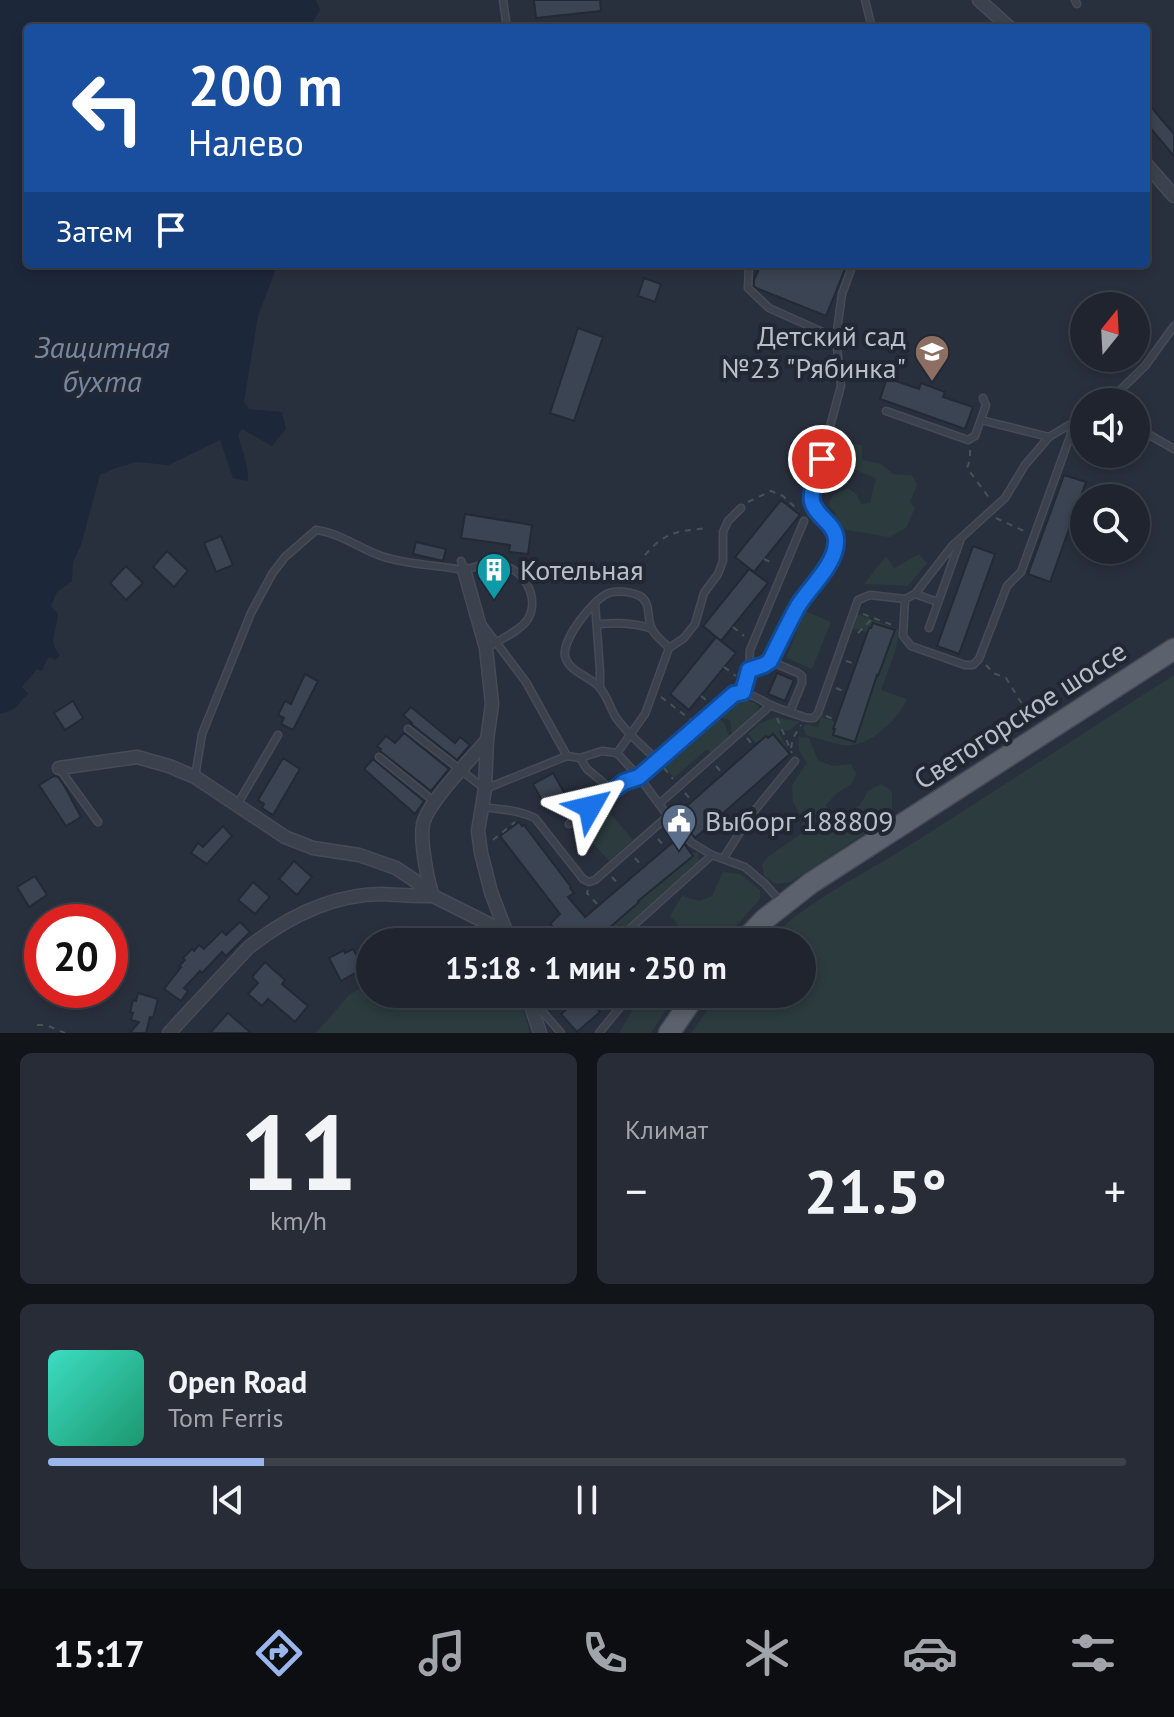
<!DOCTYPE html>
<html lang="ru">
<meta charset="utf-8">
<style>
:root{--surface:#1f242e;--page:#272c36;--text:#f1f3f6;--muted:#a1a4aa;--line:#3c414a;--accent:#9ab5eb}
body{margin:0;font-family:"PT Sans",sans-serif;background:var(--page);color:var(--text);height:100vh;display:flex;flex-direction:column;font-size:30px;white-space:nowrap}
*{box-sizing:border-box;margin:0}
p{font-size:26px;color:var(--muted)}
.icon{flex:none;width:44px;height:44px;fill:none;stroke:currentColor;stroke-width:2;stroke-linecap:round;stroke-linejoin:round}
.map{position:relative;height:1033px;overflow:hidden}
.sheet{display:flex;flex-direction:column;gap:20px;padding:20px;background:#111419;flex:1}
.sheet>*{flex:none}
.hud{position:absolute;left:24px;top:24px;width:1126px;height:244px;border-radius:8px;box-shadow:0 4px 12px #0003,0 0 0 2px var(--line);background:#1a4fa0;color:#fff;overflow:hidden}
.needle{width:52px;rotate:18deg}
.controls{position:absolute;left:1070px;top:292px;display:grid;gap:16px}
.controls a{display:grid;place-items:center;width:80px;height:80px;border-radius:50%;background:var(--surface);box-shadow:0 4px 12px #0003,0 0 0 2px var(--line);font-size:40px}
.speed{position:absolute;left:24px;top:904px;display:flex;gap:16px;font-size:40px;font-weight:700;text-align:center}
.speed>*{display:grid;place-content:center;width:104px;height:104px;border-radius:50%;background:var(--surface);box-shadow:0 4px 12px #0003,0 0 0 2px var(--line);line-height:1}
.speed .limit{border:12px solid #d22;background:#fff;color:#111}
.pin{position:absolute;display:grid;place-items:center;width:68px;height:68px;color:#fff;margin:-34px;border:4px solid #fff;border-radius:50%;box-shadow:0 2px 8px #0007}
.me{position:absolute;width:88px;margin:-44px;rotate:53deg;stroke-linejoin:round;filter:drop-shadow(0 0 6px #0008)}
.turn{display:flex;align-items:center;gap:28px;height:168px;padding:0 32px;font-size:36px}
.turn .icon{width:104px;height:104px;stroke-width:2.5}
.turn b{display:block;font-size:56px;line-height:68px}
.then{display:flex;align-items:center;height:76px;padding:0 32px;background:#0003;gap:16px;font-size:30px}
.big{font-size:60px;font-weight:700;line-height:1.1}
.sheet .card{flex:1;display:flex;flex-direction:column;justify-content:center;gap:12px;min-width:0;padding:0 28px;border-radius:12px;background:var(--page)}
.sheet .dial{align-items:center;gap:0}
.dial b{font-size:104px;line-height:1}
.song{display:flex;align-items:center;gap:24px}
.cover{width:96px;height:96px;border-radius:12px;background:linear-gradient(135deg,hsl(170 70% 55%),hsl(160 70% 35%))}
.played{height:8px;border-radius:4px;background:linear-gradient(90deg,var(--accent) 20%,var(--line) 20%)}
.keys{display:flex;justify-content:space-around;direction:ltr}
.heat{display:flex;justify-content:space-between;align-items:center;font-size:44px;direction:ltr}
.sheet .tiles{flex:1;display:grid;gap:20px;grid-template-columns:1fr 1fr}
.card:last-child{grid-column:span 2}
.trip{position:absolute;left:356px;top:928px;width:460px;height:80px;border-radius:40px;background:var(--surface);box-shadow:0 4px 12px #0003,0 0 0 2px var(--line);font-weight:700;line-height:80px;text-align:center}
.tab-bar{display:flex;height:128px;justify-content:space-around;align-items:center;background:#0c0e12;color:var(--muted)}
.tab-bar .icon{width:56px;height:56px}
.tab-bar .selected{color:var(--accent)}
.tab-bar b{font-size:36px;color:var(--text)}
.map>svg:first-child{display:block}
.green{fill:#2b3b3e}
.water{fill:#1d273a}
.building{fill:#3b4452;stroke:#232935;stroke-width:2}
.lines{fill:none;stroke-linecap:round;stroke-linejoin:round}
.lane-casing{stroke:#464b56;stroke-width:9}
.street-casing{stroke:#464b56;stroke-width:15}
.primary-casing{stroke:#464b56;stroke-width:23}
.path{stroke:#445456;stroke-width:2;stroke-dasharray:6 6;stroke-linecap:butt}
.lane{stroke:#3c424d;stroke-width:6}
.street{stroke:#3c424d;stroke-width:12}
.primary{stroke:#5b616d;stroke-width:20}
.route-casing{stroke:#114b97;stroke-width:20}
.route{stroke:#1a73e8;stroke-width:14}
.labels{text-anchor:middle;stroke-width:8;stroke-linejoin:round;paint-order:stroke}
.poi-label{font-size:28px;fill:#b9bec8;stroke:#212733;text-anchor:start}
.street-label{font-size:28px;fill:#b9bec8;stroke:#212733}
.water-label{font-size:30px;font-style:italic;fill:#7687a2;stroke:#212733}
</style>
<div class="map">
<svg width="1174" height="1033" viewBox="0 0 1174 1033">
<rect width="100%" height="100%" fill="#29303d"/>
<g class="green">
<path d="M844,442L862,445V460L881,464L893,474L912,475L917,485L910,502L915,508L906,528L889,537L847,530L835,524L836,513L828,505L833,495L848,488L857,495L861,504L870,503L876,478L837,463V448Z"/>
<path d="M919,554L927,563L908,586L864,584L886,556L894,568Z"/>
<path d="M805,611L831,622L812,669L786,658Z"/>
<path d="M857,614L900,630L895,652L881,690L907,699C898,720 868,749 843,745C831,743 818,738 806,735L803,727L807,724L818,727L821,717L836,722L834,735L855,742L877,675H879L894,631L874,623L868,633L852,628Z"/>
<path d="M1174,675V1033H691L719,994H802V942H766C809,899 867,873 918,840C1003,786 1088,730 1174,675Z"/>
<path d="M738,697L755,703L759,707L756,714L732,735L730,720L717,717L725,724L729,736L711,753L707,749L674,778L662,765L695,736L732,700Z"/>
<path d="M775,717L800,722L790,730L778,731L787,747L786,749L773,734L768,738L766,736L757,744L748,734L759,724Z"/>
<path d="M798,737L809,738L818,760L832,766L851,764L856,774L852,784L837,793L826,805L829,815H844L860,805L868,791L881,784L892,791V815L791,882L776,884L764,876L762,864L768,857L802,833L803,820L793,802L792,785L807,763L799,751Z"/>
<path d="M609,812L633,840L609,861L584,833Z"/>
<path d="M691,853H698L699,861L620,931L614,941L611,942L603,934L639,903L638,901L693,856Z"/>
<path d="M723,872L740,874L760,890V899L722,942H660L678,924L670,916L682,896L699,901L712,896Z"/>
<path d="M370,982V994H519L530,1033H316L349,995Z"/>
<path d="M634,994H676L651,1033H619L635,1006L632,999Z"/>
</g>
<path class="water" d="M0,0H316L320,10L309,28H28V264H278L258,316L244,402L249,409L282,412L286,429L272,446L242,429L238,435C242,452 249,464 248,481L233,478L220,440L169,465L137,462L116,468L100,475L81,545L73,562L72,581L57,592L51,606L58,614C57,631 47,641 60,655L55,660L50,657L46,661L42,671L37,669L22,687L28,694C15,706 19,709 0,714Z"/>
<g class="building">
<path d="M534,0H600L601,11L536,18Z"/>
<path d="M1146,101L1174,134V156L1146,123Z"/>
<path d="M761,264H847L826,316L756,288L754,286V280Z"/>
<path d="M644,278L661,284L655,302L638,296Z"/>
<path d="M578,328L603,337L574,421L550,413Z"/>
<path d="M887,378L919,389L921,383L945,392L943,397L973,407L965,429L880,399Z"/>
<path d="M1064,475L1086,482L1050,582L1028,574Z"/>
<path d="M781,500L800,515L754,572L735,557Z"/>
<path d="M465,514L532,525L528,554L509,552L510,545L461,538Z"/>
<path d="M221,536L233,565L216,572L204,543Z"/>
<path d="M416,542L446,549L443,561L413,554Z"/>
<path d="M973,546L995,554L959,654L937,646Z"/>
<path d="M167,551L188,571L174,587L153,567Z"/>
<path d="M126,566L143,583L126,600L110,583Z"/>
<path d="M749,569L768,583L721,641L703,626Z"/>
<path d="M873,623L895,630L878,676L877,675L855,742L833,735L835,729H833L869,628H871Z"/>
<path d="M716,637L736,653L689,710L670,694Z"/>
<path d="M777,673L794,680L785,701L768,694Z"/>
<path d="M305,674L318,681L293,730L281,724L284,718L278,715L285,701L291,704Z"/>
<path d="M73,701L83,718L65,730L54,713Z"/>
<path d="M411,707L455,743L460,737L470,745L457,760L411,724L412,723L403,715Z"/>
<path d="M404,733L449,769L431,791L380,751L381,749L377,746L386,736L395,743Z"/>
<path d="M773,734L790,754L695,838L678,817L683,813L681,811L766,736L768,738Z"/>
<path d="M283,758L300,769L273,815L262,808L264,804L258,800Z"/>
<path d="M373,759L424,801L415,814L364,769Z"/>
<path d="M553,773L565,794L545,806L533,784Z"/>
<path d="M54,776L58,777L65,787L81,817L66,826L39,785Z"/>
<path d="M519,822L522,826L524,825L571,887L570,888L574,893L568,897L585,917L679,837L693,856L638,901L639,902L601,935L607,942H572L566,935L563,938L550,924L560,914L500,836Z"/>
<path d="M223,826L232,836L207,864L191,853L198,843L203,847Z"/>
<path d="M294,861L312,877L297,895L279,879Z"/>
<path d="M35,876L47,895L29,907L17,887Z"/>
<path d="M253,882L270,897L255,914L238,900Z"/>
<path d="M240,922L250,932L226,956L222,952L202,973L200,971L184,988L188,991L181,1001L164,989L181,967L179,966L185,960L183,958L192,949L194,951L199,945L204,949L222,931L226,935Z"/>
<path d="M353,949L364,968L341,981L329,958L344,950L345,953Z"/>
<path d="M265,962L285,980L282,984L308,1006L295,1022L268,999L262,1006L248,994L258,983L252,977Z"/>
<path d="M138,993L158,999L153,1018L150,1017L146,1033H130L139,1022L131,1020L133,1013L130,1012L133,1000L136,1001Z"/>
<path d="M564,994H609L595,1006L600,1012L577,1032L561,1014L573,1004Z"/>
<path d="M228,1013L251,1033H210Z"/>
</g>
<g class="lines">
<defs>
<g id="lane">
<path d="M503,0L507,28"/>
<path d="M865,0L872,28"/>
<path d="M1075,0L1077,4"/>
<path d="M749,264L748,288L769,308L836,338"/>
<path d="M1108,402L1145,366L1174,326"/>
<path d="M886,411L968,440L975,436L986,405L983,398"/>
<path d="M981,420L1049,437"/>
<path d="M1136,427L1174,449"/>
<path d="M461,561L464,570C477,566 488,562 501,565C524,569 540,598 528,619C519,632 500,639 487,648"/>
<path d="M915,594L938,602"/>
<path d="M905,599L903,636L911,646L965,665H973L979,659L1007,586L1021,572L1076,420"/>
<path d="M595,603L600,671V687"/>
<path d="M597,624C616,623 633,622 652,629"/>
<path d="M483,625L526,682L567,756"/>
<path d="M929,628L960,541"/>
<path d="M770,661L798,673L802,676V683L790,712"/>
<path d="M749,670C757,668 766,666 771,659C782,642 788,621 799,604C810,587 837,562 836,540C835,520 812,513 812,492L841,386L836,338L842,294L853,264"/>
<path d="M743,692L749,670L750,650L804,521"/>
<path d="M408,729L485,789L567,756L580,758L602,751L617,753L639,777L668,816L692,843L712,855L745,867L765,884L781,902"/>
<path d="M617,753L645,714L669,648L684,638L695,624L704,593L718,574L723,561V532L728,521L741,508"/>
<path d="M379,757L435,802"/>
<path d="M580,758L587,769L612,790"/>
<path d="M658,761C643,746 626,733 615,716C610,707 607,696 600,688C591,676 569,673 565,656C562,639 594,598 609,593C618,590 632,592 640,596C652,603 646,618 652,629C655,636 664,642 669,648"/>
<path d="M59,768L98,822"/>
<path d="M195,777L202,734L251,613L272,574L285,557L316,530C340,533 359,548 381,556C408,565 437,565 464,570"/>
<path d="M659,804L771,705"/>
<path d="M237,805L278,735"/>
<path d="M481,807C500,809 518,810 535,818L583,879L589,882L595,880L668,816"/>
<path d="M569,824C591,807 612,787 639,777L734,694C749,691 757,698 770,705C782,710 795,714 807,718H814L818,713L858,600L870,595L905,599L915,594L952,546L1005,498L1025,465L1049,437L1084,416"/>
<path d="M723,859L751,815L795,761"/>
<path d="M536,934L543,942"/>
<path d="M615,942L712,855"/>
<path d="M541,1010L561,1033"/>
<path d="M538,1012L549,1003L554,994"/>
<path d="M599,1033L631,994"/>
</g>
<g id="street">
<path d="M979,0L1010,28"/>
<path d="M1146,164L1174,196"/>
<path d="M464,570L486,648L492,704L487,740L485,789L478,831L481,853L491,892L510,942"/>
<path d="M59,768L137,757L169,766L195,777L285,837L313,848L359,855L396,868L414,880L433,896L507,933"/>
<path d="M432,893C427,878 420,840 423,825C426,804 472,758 487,740"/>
<path d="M527,994L540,1033"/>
<path d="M169,1033L248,948C287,917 333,894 383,894C400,895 416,896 433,896"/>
</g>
<g id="primary">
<path d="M743,942L765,919L811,883L1174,649"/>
<path d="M669,1033L696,994"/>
</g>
</defs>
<use href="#lane" class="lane-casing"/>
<use href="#street" class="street-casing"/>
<use href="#primary" class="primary-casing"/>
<g class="path">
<path d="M970,450V460L967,468L990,499"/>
<path d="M748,502L771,491L783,496L799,511"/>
<path d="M996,518L1026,532"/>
<path d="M645,555C666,531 676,532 706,528"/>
<path d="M764,559L774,564"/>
<path d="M863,614L895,626"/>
<path d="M733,627L744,636"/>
<path d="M858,633L871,620"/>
<path d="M846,661L856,664"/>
<path d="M986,665L993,673L1006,678L1032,720"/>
<path d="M724,667L736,676"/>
<path d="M836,688L846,692"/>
<path d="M701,696L709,702"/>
<path d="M661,697L691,720"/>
<path d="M826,716L836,720"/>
<path d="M777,718L792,753"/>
<path d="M747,738L754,746"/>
<path d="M791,748L793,738L801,725"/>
<path d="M716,766L723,774"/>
<path d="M664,768L673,779"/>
<path d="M685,793L692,801"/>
<path d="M658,839L665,847"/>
<path d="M493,840L515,822"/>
<path d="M635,858L643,867"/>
<path d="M612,877L620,886"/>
<path d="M588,890L587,893L598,905"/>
<path d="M37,1025H46L65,1033"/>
</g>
<use href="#lane" class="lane"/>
<use href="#street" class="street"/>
<use href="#primary" class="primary"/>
</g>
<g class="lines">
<defs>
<path id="route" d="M590,807L624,782L639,777L734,694L743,692L749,670L764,665L770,661C779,643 788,624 798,606C809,588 835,565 836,543C838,524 815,517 812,501C810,490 819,469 822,459"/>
</defs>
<use href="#route" class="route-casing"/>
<use href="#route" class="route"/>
</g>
<defs>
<symbol id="school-pin" viewBox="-11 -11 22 30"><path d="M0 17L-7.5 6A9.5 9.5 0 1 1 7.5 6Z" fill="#8d6e63" stroke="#212733"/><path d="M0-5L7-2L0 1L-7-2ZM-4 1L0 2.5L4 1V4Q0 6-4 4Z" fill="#fff"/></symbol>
<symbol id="building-pin" viewBox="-11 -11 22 30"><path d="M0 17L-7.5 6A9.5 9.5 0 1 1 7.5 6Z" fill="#0f9aa8" stroke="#212733"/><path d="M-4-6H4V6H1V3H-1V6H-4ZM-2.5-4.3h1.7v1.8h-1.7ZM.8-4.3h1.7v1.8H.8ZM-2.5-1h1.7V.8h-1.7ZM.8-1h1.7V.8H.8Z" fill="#fff"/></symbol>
<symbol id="civic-pin" viewBox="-11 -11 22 30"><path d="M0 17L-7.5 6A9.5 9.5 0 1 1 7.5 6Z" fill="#5c6f8a" stroke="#212733"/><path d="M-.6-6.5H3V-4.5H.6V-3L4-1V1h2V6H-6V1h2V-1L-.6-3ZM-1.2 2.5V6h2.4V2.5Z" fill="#fff"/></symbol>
</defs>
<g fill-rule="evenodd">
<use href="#school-pin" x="912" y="332" width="40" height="54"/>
<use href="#building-pin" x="474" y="550" width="40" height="54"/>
<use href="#civic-pin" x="659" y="801" width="40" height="54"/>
</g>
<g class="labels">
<g class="poi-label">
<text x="906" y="346" text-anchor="end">Детский сад<tspan x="906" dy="32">№23 "Рябинка"</tspan></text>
<text x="520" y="580">Котельная</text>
<text x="705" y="831">Выборг 188809</text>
</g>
<g class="street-label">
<text transform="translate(1020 715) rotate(-33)" y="10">Светогорское шоссе</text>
</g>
<g class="water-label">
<text x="102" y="358">Защитная<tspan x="102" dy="34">бухта</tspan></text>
</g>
</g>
</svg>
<div class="controls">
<a><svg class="needle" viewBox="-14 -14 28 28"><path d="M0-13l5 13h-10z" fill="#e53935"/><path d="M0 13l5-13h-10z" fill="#a1a4aa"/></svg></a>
<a><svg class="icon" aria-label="sound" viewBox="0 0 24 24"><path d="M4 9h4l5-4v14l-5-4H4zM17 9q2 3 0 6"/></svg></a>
<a><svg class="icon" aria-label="search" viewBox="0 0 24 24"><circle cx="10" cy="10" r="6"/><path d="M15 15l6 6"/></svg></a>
</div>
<div class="speed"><div class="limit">20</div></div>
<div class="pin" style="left:822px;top:459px;background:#d93025"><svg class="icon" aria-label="arrive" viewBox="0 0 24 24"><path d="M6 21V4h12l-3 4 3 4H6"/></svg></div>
<svg class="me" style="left:590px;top:807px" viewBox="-20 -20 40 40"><path d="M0-17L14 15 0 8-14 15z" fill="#1a73e8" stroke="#fff" stroke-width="4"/></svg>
<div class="trip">15:18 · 1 мин · 250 m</div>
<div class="hud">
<div class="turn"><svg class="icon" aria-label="left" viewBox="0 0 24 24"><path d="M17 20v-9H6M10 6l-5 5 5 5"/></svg><div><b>200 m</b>Налево</div></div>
<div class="then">Затем<svg class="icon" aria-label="arrive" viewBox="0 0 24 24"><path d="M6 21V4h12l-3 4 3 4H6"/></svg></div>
</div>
</div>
<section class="sheet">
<div class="tiles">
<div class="card dial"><b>11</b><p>km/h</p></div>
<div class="card"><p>Климат</p>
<div class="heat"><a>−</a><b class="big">21.5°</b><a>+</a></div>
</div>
<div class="card">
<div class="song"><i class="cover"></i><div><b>Open Road</b><p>Tom Ferris</p></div></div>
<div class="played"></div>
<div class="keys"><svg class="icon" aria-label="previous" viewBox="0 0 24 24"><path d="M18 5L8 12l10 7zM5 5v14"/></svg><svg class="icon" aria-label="pause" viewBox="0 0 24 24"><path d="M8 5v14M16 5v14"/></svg><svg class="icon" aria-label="next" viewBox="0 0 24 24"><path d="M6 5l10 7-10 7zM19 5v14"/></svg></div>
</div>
</div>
</section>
<nav class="tab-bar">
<b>15:17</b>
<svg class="icon selected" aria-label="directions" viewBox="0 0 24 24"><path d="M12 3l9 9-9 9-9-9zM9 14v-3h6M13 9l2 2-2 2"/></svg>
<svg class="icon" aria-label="music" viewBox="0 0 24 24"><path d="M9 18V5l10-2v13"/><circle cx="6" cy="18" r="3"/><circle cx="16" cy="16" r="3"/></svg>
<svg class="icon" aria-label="phone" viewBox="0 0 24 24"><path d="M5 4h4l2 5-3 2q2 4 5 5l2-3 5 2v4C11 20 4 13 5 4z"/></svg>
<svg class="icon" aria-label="climate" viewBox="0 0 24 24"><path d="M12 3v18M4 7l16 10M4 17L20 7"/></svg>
<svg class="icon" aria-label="car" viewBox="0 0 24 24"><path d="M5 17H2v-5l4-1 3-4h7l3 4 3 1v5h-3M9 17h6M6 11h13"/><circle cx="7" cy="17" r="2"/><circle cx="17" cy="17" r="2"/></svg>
<svg class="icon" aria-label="filters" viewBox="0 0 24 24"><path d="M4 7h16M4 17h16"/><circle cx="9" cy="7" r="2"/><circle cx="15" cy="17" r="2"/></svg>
</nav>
